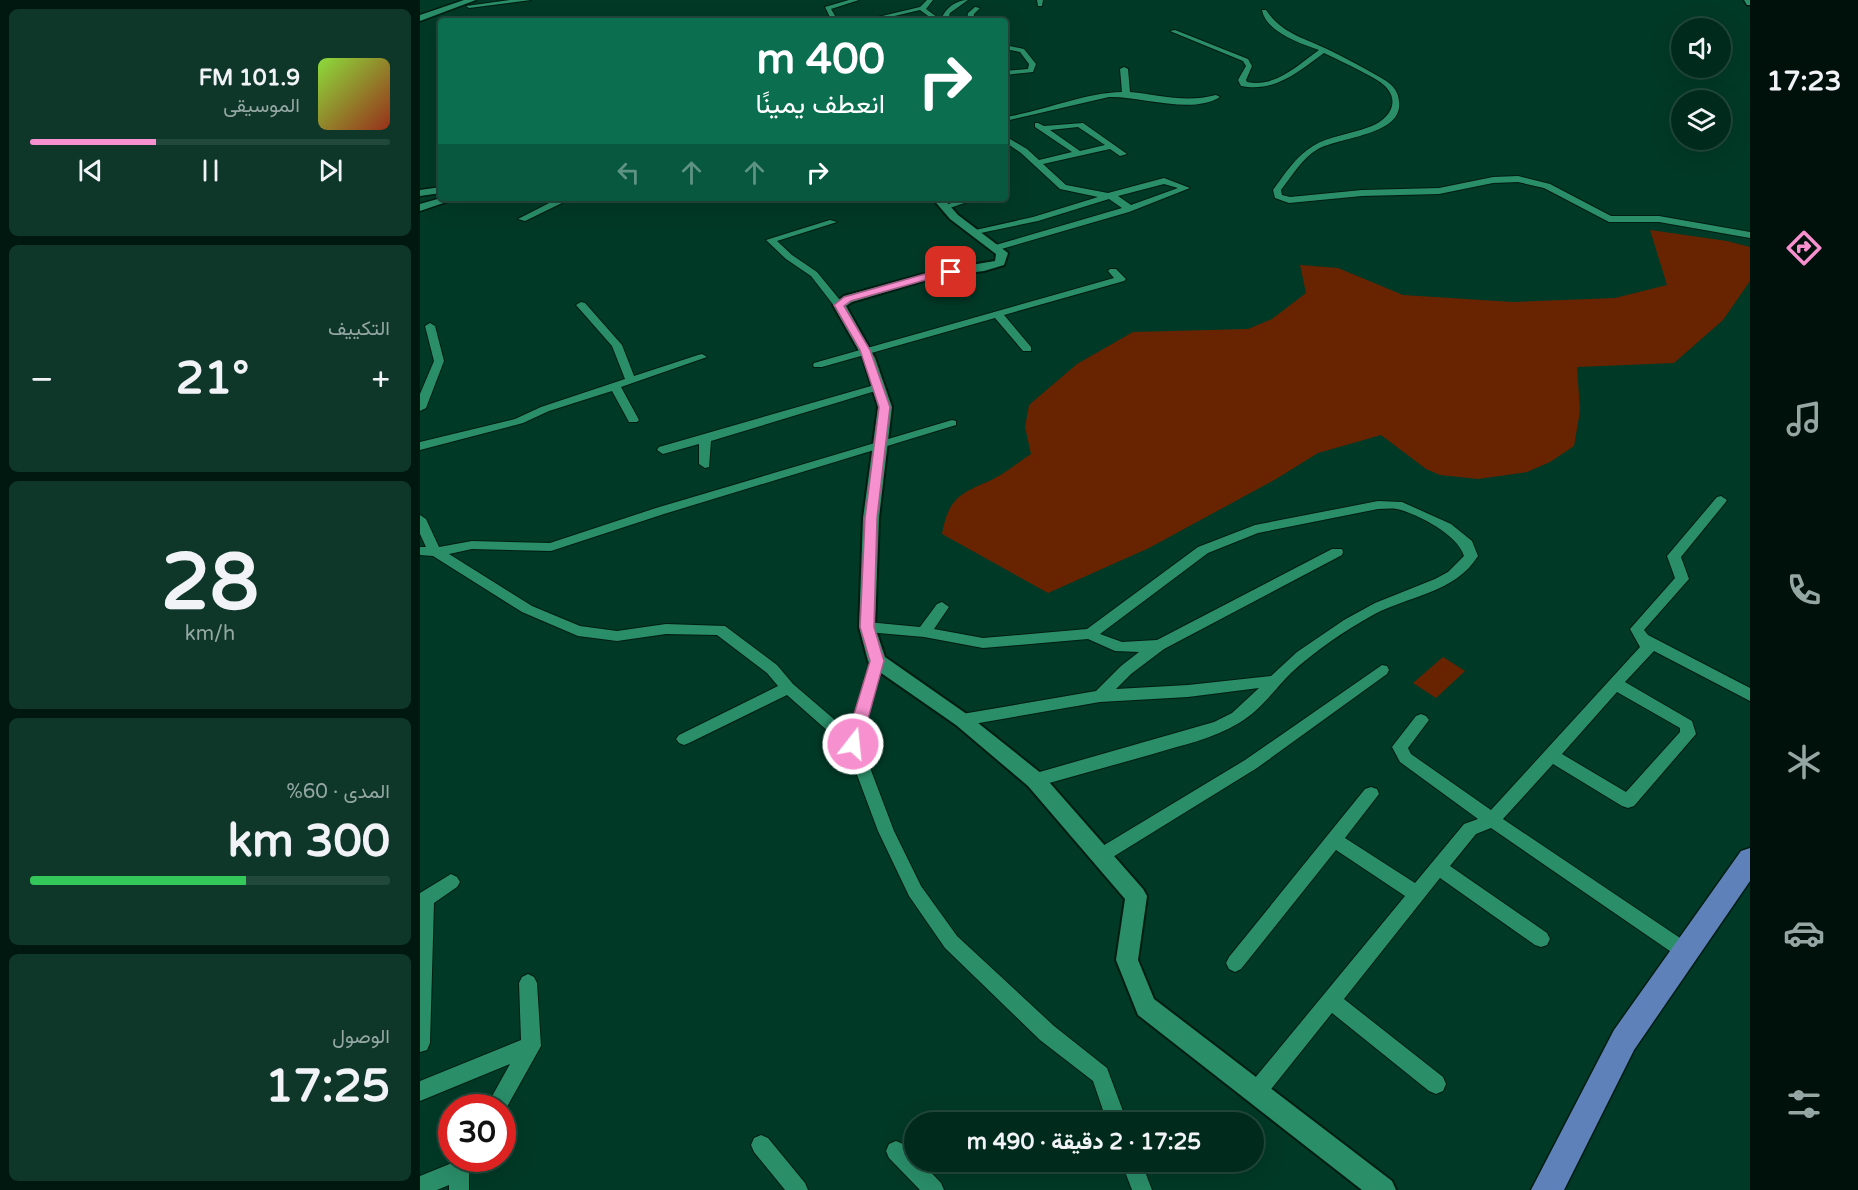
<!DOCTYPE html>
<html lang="ar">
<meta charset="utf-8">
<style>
:root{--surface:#002b1c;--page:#0e3729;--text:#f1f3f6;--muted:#95a7a3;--line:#22473b;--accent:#f790ce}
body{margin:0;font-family:"Varela Round",Vazirmatn,sans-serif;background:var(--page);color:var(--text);direction:rtl;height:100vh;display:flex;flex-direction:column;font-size:22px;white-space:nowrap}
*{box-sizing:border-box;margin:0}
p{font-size:20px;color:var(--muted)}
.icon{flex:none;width:33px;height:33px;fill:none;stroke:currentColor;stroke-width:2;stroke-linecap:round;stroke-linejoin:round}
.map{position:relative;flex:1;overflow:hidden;direction:ltr}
.sheet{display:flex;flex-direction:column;gap:9px;padding:9px;background:#00180f;width:420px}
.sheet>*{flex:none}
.top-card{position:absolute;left:18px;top:18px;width:570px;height:183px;border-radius:6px;box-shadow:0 6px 24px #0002,0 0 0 2px var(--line);direction:rtl;background:#0b6e4f;color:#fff;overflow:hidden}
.buttons{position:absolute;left:1251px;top:18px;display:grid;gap:12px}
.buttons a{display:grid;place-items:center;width:60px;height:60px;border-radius:50%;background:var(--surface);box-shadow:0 6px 24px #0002,0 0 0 2px var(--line);font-size:30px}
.speed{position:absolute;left:18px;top:1094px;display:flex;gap:12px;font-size:30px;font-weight:700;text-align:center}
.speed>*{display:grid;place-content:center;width:78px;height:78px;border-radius:50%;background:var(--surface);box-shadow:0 6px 24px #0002,0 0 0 2px var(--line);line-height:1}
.speed .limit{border:9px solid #d22;background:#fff;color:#111}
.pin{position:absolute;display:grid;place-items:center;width:51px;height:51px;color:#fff;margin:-26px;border-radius:12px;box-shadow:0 3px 9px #0006}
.me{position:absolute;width:66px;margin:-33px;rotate:16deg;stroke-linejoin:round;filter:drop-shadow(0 0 4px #0008)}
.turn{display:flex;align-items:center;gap:21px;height:126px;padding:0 24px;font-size:27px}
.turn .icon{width:78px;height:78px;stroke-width:2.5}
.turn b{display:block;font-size:42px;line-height:51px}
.lanes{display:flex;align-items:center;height:57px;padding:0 24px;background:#0003;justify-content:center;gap:30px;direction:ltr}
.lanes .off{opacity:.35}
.big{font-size:45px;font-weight:800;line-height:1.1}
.sheet .tile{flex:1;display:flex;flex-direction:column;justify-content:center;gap:9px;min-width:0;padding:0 21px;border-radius:9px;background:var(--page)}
.sheet .dial{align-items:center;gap:0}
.dial b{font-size:78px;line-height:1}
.song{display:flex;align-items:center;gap:18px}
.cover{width:72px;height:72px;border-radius:9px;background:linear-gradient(135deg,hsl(90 70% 55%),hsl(10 70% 35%))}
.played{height:6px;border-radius:3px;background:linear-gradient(90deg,var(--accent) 35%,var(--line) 35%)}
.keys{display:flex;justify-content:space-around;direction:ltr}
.heat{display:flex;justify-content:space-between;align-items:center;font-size:33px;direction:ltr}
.charge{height:9px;border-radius:4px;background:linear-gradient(90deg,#34c759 60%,var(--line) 0)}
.trip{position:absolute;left:484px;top:1112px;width:360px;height:60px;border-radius:30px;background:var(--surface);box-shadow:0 6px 24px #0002,0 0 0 2px var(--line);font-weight:800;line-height:60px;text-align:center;direction:rtl}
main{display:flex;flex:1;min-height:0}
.dock{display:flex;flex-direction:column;width:108px;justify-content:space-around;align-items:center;background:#00110b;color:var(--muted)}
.dock .icon{width:42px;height:42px}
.dock .on{color:var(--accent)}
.dock b{font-size:27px;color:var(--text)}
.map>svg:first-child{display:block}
.green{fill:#682400}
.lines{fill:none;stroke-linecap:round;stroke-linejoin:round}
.minor-casing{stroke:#001d12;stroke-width:2}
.tertiary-casing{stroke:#001d12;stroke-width:4}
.secondary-casing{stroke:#001d12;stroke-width:3}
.primary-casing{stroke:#001d12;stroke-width:3}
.minor{fill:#2a8e69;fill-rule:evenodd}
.tertiary{fill:#2a8e69;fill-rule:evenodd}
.secondary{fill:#2a8e69;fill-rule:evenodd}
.primary{fill:#5f81ba;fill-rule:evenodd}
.route{fill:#f790ce;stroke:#a15e86;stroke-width:1.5}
</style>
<main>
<nav class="dock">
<b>17:23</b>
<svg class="icon on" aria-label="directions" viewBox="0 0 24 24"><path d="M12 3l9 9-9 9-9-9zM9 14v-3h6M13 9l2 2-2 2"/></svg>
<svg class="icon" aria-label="music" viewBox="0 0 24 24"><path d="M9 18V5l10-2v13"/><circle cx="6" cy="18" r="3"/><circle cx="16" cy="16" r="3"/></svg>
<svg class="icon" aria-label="phone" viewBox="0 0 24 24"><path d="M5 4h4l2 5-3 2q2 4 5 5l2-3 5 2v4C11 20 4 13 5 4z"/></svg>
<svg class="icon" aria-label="climate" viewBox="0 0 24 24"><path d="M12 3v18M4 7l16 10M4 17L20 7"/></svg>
<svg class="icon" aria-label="car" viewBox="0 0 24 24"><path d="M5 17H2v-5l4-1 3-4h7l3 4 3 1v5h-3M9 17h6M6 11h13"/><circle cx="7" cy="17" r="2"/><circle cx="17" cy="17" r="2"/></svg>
<svg class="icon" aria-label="filters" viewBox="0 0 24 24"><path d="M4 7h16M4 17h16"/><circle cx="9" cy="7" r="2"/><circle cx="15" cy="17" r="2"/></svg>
</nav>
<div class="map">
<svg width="1330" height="1190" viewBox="0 0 1330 1190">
<rect width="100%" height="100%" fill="#003926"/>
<g class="green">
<path d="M1230,230L1307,241L1330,247V281L1303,320L1254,363L1157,367L1160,411L1154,446L1130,462L1107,472L1058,479L1020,475L1006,469L961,435L898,453L856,479L729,548L628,593L522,534C528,501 538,494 567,482C582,476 597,463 611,454L605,427L609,405L657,364L713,332L828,329L852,319L886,293L880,265L918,268L983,295L1093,302L1195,298L1247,285Z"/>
<path d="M1023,657L1045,671L1016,698L993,683Z"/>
</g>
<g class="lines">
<defs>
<g id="minor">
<path d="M90,0H111L49,8L46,6Z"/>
<path d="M429,0H439L411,9L418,21H412L405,7Z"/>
<path d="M507,0H513L506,9L521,20C525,8 536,0 548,0L530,13L527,21H515L500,10L453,21H441L500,7Z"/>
<path d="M617,0H623L622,6H618Z"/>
<path d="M555,7L560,8L554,14L553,21H547L548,13Z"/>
<path d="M842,10H846C861,33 884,38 907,49C924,57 940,66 956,75C967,81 978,87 979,101C984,135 919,137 898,149C882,158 872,176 861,190L862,195L870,197L942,190L1019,188L1073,177L1098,176L1130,184L1191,216H1239L1330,232V238L1239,222H1189L1124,188L1098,182L1073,183L1019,194L942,196L869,203L855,198L853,190C864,175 876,156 893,146C909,136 931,134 949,127C967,121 982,103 965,86C958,78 916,59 904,53C879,71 855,93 821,86L818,80L826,66L823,61L750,31L755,30L828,59L832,66L826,80L827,82C855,88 878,65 899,50C880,43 846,32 842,10Z"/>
<path d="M585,45L604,49L616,64L613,72L585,75V71L608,69L609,64L600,52L585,49Z"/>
<path d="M704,67L708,69L710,92C740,95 766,103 796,95L800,97C772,115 721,96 689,97L585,121V117C625,111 662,93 702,92L700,69Z"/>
<path d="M618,123L624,126L663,123L707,154L700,156L690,149L623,164L646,185L688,193L744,178L770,188L709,212L578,250H572V246L702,208L689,199L618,221L551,235V231L613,217L678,197L640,189L601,153L585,142V136L607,149L619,160L652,152L615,127V123ZM658,127L685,145L660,151L630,130ZM744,184L758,188L711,205L698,196Z"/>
<path d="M139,198H147L148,200L105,221L98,219Z"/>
<path d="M546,198H559L524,210L520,207Z"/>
<path d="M410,220L417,222L357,241L372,255L397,272L424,305L419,308L415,307L391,276L366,259L346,240Z"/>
<path d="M690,269H696L706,279L704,281L584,315L611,347V351H603L575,318L402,367H394L393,365L394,363L694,278L688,271Z"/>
<path d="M161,302L165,303L202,345L214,376L278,355L282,354L287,357L201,387L219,420L217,422H209L192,391L129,411L103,423L0,450V442L95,419L121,407L205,379L192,346L156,305Z"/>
<path d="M10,323L15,326L24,361L6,408L0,411V394L14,361L5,326Z"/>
<path d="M458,384L462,385V389L291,441L289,467L285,468L279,464V444L243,454L237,450L239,447Z"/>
<path d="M532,420L536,421V425L244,514L131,551L52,549L29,554L112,606L160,626L197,631L246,624L305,626L357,665L373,684L429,732L450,661L452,657H462L464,661L441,744L474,831L501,886L537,936L634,1026L687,1068L707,1122H687L673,1081L620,1040L525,948L489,896L458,831L427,748L367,695L269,743L264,745L259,743L256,739L259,735L358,686L347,673L297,635L246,634L197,641L158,636L102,612L13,556L0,555V547H6L0,534V515L6,519L19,547L52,541L130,543L236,508Z"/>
<path d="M1301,496L1307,500L1305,503L1261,557L1269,579L1224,630L1228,635L1330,688V701L1234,651L1205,682L1272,721L1276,734L1214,806L1208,808L1202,806L1133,764L1083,819L1272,946L1275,952L1272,958L1266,960L1260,958L1071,828L1056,834L1030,866L1127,933L1130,939L1127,945L1121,947L1115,945L1020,878L924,999L1023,1077L1026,1084L1023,1091L1016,1094L1009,1091L912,1013L844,1098L837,1101L830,1098L827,1091L830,1084L985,896L916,850L821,969L815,972L809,969L806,963L809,957L945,789L951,787L957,789L959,794L925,838L995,883L1044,824L1058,819L980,762L972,747L975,743L996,716L1001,714L1006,716L1009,720L988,748L991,754L1071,810L1220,647L1210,629L1255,578L1247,556L1297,497ZM1197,692L1260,728V732L1206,792L1142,754Z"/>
<path d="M958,501L982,502L1031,524L1052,541L1058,556C1035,593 988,596 953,615C924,631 895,651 871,673C854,690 840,711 819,723C793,739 762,745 733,754C694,765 654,776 615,787L609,785L607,780L609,775L794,722L812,713L839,688L768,697L680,702L542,726L537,724L534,720L537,716L542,714L676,691L701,666L719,652L695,651L668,639L563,648L504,637L447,632L442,631L440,627L442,623L447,622L500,627L517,604L522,602L529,607L514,629L563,638L667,629L778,547L835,525ZM958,509C964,509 971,508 977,509C998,514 1038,535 1044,556L1028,572L1015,579L955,603L924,620L877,652L851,676L768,685L696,689L711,674L744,649L922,555L923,552L922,549H912L737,640L702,642L680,634L788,553L838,533Z"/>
<path d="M962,665L967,666L969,670L967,674L837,768L688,860L682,862L676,860L674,855L676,850L825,760Z"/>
<path d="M31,874L37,877L40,882L37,887L14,903L10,1043L7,1050L0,1052V893Z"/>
<path d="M108,974L114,977L117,983L121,1046L83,1114L82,1107H66L90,1064L0,1101V1081L101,1040L99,983L102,977Z"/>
<path d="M341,1135L348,1138L385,1183L388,1190H365L334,1152L331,1145L334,1138Z"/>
<path d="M476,1141L483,1144L495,1156V1161H500L521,1183L524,1190H500L469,1158L466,1151L469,1144Z"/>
<path d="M35,1158H56L49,1173V1190H29V1185L17,1190H0V1176L32,1163Z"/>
<path d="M701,1161H721L732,1190H712Z"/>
</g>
<path id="tertiary" d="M512,198H523L538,215L588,253L584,265L564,271L516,277L432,302L426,306L455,358L472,407L459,518L455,627L465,657L548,715L622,774L723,889L727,896L718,960L734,999L972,1181L976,1190H942L718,1015L696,960L705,899L608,786L536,725L451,666L448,661L439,627L443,518L458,407L443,358L413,305L424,296L515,271L575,261L576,254L530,219Z"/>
<g id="secondary">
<path d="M44,0H56L0,21V15Z"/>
<path d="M1324,0H1330V5H1327Z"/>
<path d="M21,187V193L0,196V190Z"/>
<path d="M21,198H38L0,211V204Z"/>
</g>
<path id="primary" d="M1330,848V881L1214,1050L1144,1190H1111L1194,1030L1321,851Z"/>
</defs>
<use href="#minor" class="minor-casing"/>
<use href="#tertiary" class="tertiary-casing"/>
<use href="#secondary" class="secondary-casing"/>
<use href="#primary" class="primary-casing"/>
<use href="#minor" class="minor"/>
<use href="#tertiary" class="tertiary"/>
<use href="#secondary" class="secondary"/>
<use href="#primary" class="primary"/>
</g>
<path class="route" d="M531,269L536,272L535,274L516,277L431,301L424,306L450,350L470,407L457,518L454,627L464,661L441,744L433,750L425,744L450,661L440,627L445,518L459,407L440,350L414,305L424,297L512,272Z"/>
</svg>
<div class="buttons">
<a><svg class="icon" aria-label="sound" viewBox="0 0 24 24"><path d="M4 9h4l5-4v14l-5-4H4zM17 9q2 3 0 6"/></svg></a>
<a><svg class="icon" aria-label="layers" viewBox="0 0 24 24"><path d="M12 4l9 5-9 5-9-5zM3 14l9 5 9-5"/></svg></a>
</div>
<div class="speed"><div class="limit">30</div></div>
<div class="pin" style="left:531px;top:272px;background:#d93025"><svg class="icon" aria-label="arrive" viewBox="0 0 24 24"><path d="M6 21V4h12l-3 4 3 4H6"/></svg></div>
<svg class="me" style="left:433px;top:744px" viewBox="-20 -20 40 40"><circle r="17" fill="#f790ce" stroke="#fff" stroke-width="3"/><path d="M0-11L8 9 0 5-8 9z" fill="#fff"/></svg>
<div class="trip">17:25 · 2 دقيقة · 490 m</div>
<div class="top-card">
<div class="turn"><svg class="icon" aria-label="right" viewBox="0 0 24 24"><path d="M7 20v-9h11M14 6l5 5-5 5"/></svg><div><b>400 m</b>انعطف يمينًا</div></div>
<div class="lanes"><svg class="icon off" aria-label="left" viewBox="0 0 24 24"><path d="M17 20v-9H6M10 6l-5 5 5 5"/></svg><svg class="icon off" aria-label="ahead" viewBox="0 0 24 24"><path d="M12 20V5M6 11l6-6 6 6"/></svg><svg class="icon off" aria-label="ahead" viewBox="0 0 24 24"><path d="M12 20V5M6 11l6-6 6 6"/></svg><svg class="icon" aria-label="right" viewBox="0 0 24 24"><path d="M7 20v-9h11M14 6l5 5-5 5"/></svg></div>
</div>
</div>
<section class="sheet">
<div class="tile">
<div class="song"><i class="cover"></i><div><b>101.9 FM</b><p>الموسيقى</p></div></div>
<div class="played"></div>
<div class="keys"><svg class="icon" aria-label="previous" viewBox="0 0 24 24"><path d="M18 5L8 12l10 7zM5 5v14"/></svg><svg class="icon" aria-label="pause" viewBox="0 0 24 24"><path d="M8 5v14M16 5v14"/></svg><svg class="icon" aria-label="next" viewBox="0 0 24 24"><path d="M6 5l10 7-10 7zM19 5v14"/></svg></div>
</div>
<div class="tile"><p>التكييف</p>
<div class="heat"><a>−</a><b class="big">21°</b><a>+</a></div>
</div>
<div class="tile dial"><b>28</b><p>km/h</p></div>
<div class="tile"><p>المدى · 60%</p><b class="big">300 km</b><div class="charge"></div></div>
<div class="tile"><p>الوصول</p><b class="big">17:25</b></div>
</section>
</main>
